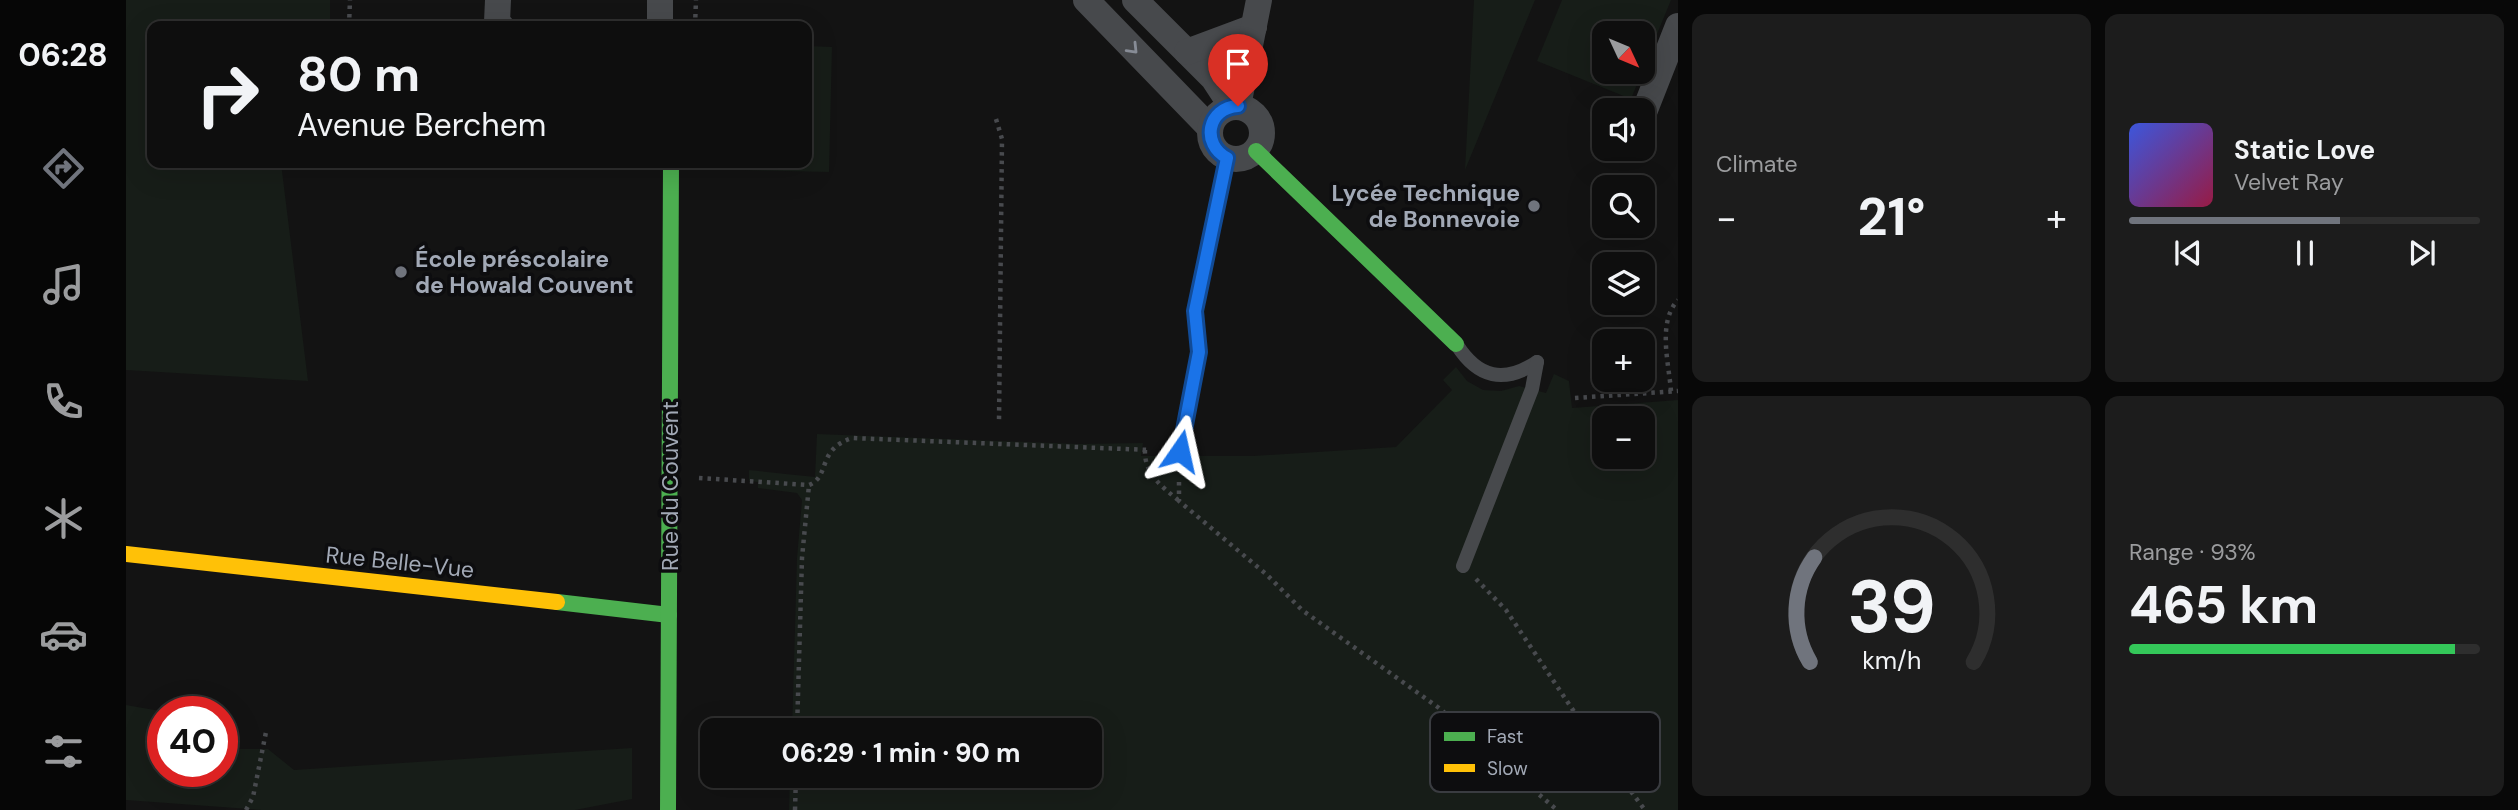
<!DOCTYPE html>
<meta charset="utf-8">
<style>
:root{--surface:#0e0e0e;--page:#1c1c1c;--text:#f1f3f6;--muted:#9b9c9e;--line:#2e2e2e;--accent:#70747d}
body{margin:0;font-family:"DM Sans",sans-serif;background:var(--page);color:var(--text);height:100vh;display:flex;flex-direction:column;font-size:26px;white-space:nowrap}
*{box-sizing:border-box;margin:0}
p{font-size:23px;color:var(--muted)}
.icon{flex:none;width:38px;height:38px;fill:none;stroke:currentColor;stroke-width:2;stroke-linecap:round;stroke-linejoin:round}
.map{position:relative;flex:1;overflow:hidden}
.details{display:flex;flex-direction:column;gap:14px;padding:14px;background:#080808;width:840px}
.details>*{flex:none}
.hud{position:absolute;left:21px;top:21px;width:665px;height:147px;border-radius:14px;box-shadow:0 7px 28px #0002,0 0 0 2px var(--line);background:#0e0e0e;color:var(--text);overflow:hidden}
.needle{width:46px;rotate:134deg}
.tools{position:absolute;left:1466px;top:21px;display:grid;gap:14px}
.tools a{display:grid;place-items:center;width:63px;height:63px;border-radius:14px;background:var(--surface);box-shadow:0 7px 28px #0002,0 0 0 2px var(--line);font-size:35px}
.speed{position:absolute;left:21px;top:696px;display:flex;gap:14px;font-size:35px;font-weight:700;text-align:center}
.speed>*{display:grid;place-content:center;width:91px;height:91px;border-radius:50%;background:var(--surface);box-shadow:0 7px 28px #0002,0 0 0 2px var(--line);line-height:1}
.speed .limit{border:10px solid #d22;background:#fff;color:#111}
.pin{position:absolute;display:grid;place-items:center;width:60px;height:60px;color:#fff;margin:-72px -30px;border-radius:50% 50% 50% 0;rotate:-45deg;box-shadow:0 0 7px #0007}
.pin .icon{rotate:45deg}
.me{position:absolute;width:77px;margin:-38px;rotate:11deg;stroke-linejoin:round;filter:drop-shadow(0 0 5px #0008)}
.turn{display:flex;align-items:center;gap:24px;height:147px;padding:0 35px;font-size:32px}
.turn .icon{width:91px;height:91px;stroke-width:2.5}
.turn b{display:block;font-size:49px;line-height:60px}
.big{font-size:52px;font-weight:700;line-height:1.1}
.details .widget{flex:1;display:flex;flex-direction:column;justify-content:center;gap:10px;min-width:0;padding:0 24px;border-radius:14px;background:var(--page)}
.details .dial{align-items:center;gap:0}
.dial svg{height:182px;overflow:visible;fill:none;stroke:var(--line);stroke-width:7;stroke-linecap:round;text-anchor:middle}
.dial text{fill:var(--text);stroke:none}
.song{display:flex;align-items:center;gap:21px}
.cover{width:84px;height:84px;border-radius:10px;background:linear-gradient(135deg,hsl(230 70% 55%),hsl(340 70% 35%))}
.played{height:7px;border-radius:4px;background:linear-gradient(90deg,var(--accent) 60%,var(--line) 60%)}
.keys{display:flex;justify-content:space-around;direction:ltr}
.heat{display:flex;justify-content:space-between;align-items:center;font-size:38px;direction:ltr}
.charge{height:10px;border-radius:5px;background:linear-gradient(90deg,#34c759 93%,var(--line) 0)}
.details .tiles{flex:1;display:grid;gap:14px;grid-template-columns:repeat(2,1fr)}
.trip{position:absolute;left:574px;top:718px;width:402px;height:70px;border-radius:14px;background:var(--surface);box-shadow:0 7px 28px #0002,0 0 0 2px var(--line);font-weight:700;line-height:70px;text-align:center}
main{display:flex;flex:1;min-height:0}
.tab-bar{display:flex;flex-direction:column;width:126px;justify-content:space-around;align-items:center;background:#060606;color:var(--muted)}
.tab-bar .icon{width:49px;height:49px}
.tab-bar .active{color:var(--accent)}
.tab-bar b{font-size:32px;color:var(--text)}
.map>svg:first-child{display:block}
.green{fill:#171d18;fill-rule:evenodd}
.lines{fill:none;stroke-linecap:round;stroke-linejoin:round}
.path{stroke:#484a4e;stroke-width:4.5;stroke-dasharray:3.5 5;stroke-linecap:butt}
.lane{stroke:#47494c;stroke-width:14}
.street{stroke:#47494c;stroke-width:26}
.fast{stroke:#4caf50;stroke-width:16}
.slow{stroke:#ffc107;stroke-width:16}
.oneway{stroke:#878c96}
.route-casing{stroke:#114b97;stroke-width:18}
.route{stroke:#1a73e8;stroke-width:12}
.poi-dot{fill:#70747d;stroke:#0d0d0f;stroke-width:2.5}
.labels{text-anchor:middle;stroke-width:7;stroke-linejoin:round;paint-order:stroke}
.poi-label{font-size:23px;font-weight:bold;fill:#a2a9b6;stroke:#0d0d0f;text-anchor:end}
.street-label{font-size:23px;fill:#a2a9b6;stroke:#0d0d0f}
.key{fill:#0d0d0f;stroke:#3a3c41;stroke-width:2}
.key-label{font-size:19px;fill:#a2a9b6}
</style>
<main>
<nav class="tab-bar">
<b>06:28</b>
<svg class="icon active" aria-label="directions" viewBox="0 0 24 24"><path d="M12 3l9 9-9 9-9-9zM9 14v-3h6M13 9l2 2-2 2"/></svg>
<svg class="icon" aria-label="music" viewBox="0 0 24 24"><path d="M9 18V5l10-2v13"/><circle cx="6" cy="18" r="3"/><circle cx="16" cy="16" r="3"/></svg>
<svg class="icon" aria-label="phone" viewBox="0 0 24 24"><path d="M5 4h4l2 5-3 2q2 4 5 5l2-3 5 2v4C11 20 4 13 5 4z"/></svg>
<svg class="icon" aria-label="climate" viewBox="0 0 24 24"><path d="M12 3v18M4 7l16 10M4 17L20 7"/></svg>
<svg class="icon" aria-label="car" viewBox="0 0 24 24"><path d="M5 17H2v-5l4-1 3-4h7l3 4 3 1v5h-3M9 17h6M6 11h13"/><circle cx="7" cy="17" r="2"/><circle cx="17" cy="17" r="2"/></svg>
<svg class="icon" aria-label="filters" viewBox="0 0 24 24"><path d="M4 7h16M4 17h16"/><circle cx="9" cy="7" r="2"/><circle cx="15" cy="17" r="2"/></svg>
</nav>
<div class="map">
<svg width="1552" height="810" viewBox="0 0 1552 810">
<rect width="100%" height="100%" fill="#131313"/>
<g class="green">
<path d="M0,0H204V26H26V163H155L182,381L0,370Z"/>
<path d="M1348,0H1409L1339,170Z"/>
<path d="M1436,0H1545L1517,68V33H1479V72H1516L1505,99L1411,61Z"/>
<path d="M681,46L706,47L703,172L573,169V163H681Z"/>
<path d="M1330,367L1341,381L1357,390L1375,391L1393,386L1420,393L1428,374L1443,381L1446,408L1552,400V810H663L664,775H964V730H666L671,558L676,500L671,493L632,488V482L623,481V470L689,477L691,434L952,444L1017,443L1015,456H1128L1270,447L1326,390L1317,380ZM1479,418H1517V457H1479Z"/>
<path d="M0,705L40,712H37V772H96V749H142L168,770L506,748V799L449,810H136L0,800Z"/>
</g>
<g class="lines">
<g class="path">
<path d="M223,26L224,0"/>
<path d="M569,26L570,0"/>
<path d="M870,119L876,139L873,422"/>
<path d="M1545,391C1543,364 1531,322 1552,300"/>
<path d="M1449,398L1552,391"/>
<path d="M1019,450C1018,473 1035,486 1052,500"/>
<path d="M573,478L683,485C705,476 690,450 726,438L1024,450"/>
<path d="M1053,482V501L1140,574L1176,610L1313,708L1431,810"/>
<path d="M1350,579L1380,610L1475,752L1519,810"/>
<path d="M671,730L676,558L683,485"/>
<path d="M120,810L127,797L140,732"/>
<path d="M669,810L670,775"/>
</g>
<g class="lane">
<path d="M1331,345C1352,378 1378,384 1411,362"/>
<path d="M1337,566L1406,389L1411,362"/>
</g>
<g class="street">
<path d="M372,0L371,22L375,26"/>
<path d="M534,0V26"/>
<path d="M960,0L1084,128"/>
<path d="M1009,0L1087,78L1106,107"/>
<path d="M1061,52L1128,27"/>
<path d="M1112,106L1133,0"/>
<circle cx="1110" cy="133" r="26"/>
<path d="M1517,115L1552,26"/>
</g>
<g class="fast">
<path d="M1130,151L1330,344"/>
<path d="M1054,451L1073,352L1069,311L1101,158"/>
<path d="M431,602L543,615"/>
<path d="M542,810L545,163"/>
</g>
<path class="slow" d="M0,554L431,602"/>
</g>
<defs><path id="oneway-chevron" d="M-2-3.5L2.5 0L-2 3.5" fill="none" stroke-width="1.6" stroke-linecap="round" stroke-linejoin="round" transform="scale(1.75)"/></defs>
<use class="oneway" href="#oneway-chevron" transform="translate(1007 49) rotate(46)"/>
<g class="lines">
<defs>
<path id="route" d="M1054,451L1073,352L1069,311L1101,158C1075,144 1081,108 1112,106"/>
</defs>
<use href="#route" class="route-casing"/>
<use href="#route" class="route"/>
</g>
<g class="poi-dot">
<circle cx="1408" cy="206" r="7"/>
<circle cx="275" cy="272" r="7"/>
</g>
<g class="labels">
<g class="poi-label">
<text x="1394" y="201">Lycée Technique<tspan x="1394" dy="26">de Bonnevoie</tspan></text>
<text x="289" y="267" text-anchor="start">École préscolaire<tspan x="289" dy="26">de Howald Couvent</tspan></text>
</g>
<g class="street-label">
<text transform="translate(544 486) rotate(-90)" y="8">Rue du Couvent</text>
<text transform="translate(274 562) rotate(6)" y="8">Rue Belle-Vue</text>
</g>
</g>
<rect x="1304" y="712" width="230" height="80" rx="10" class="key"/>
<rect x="1318" y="732" width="31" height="9" fill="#4caf50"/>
<rect x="1318" y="764" width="31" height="8" fill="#ffc107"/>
<g class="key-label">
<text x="1361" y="743">Fast</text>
<text x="1361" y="775">Slow</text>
</g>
</svg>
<div class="tools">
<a><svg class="needle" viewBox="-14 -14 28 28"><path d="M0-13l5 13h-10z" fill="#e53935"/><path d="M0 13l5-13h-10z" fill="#9b9c9e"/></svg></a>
<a><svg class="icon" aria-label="sound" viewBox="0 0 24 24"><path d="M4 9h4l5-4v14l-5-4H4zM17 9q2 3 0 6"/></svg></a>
<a><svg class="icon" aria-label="search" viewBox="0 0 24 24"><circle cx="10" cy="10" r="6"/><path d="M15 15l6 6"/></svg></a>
<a><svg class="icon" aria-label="layers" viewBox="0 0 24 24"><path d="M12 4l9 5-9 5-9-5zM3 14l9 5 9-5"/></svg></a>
<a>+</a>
<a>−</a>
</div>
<div class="speed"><div class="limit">40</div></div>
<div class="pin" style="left:1112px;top:106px;background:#d93025"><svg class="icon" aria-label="arrive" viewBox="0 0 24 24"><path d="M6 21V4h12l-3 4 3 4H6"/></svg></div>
<svg class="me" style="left:1054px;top:451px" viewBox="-20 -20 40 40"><path d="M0-17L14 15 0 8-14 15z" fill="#1a73e8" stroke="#fff" stroke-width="4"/></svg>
<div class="trip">06:29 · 1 min · 90 m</div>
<div class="hud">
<div class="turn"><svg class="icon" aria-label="right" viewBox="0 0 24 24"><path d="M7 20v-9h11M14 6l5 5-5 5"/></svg><div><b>80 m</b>Avenue Berchem</div></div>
</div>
</div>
<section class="details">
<div class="tiles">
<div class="widget"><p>Climate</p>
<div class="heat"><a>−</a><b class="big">21°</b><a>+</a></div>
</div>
<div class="widget">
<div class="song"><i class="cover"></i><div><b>Static Love</b><p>Velvet Ray</p></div></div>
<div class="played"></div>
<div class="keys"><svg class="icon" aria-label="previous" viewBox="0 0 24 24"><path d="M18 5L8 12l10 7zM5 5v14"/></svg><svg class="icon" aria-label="pause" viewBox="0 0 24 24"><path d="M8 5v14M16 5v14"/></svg><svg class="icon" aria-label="next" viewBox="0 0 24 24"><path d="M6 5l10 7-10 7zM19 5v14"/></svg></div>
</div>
<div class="widget dial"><svg viewBox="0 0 100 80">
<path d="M14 69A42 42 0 1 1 86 69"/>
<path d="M14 69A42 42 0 0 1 16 23" stroke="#70747d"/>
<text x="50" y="56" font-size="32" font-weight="700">39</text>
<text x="50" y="72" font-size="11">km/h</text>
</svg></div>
<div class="widget"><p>Range · 93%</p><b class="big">465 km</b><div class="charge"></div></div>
</div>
</section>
</main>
